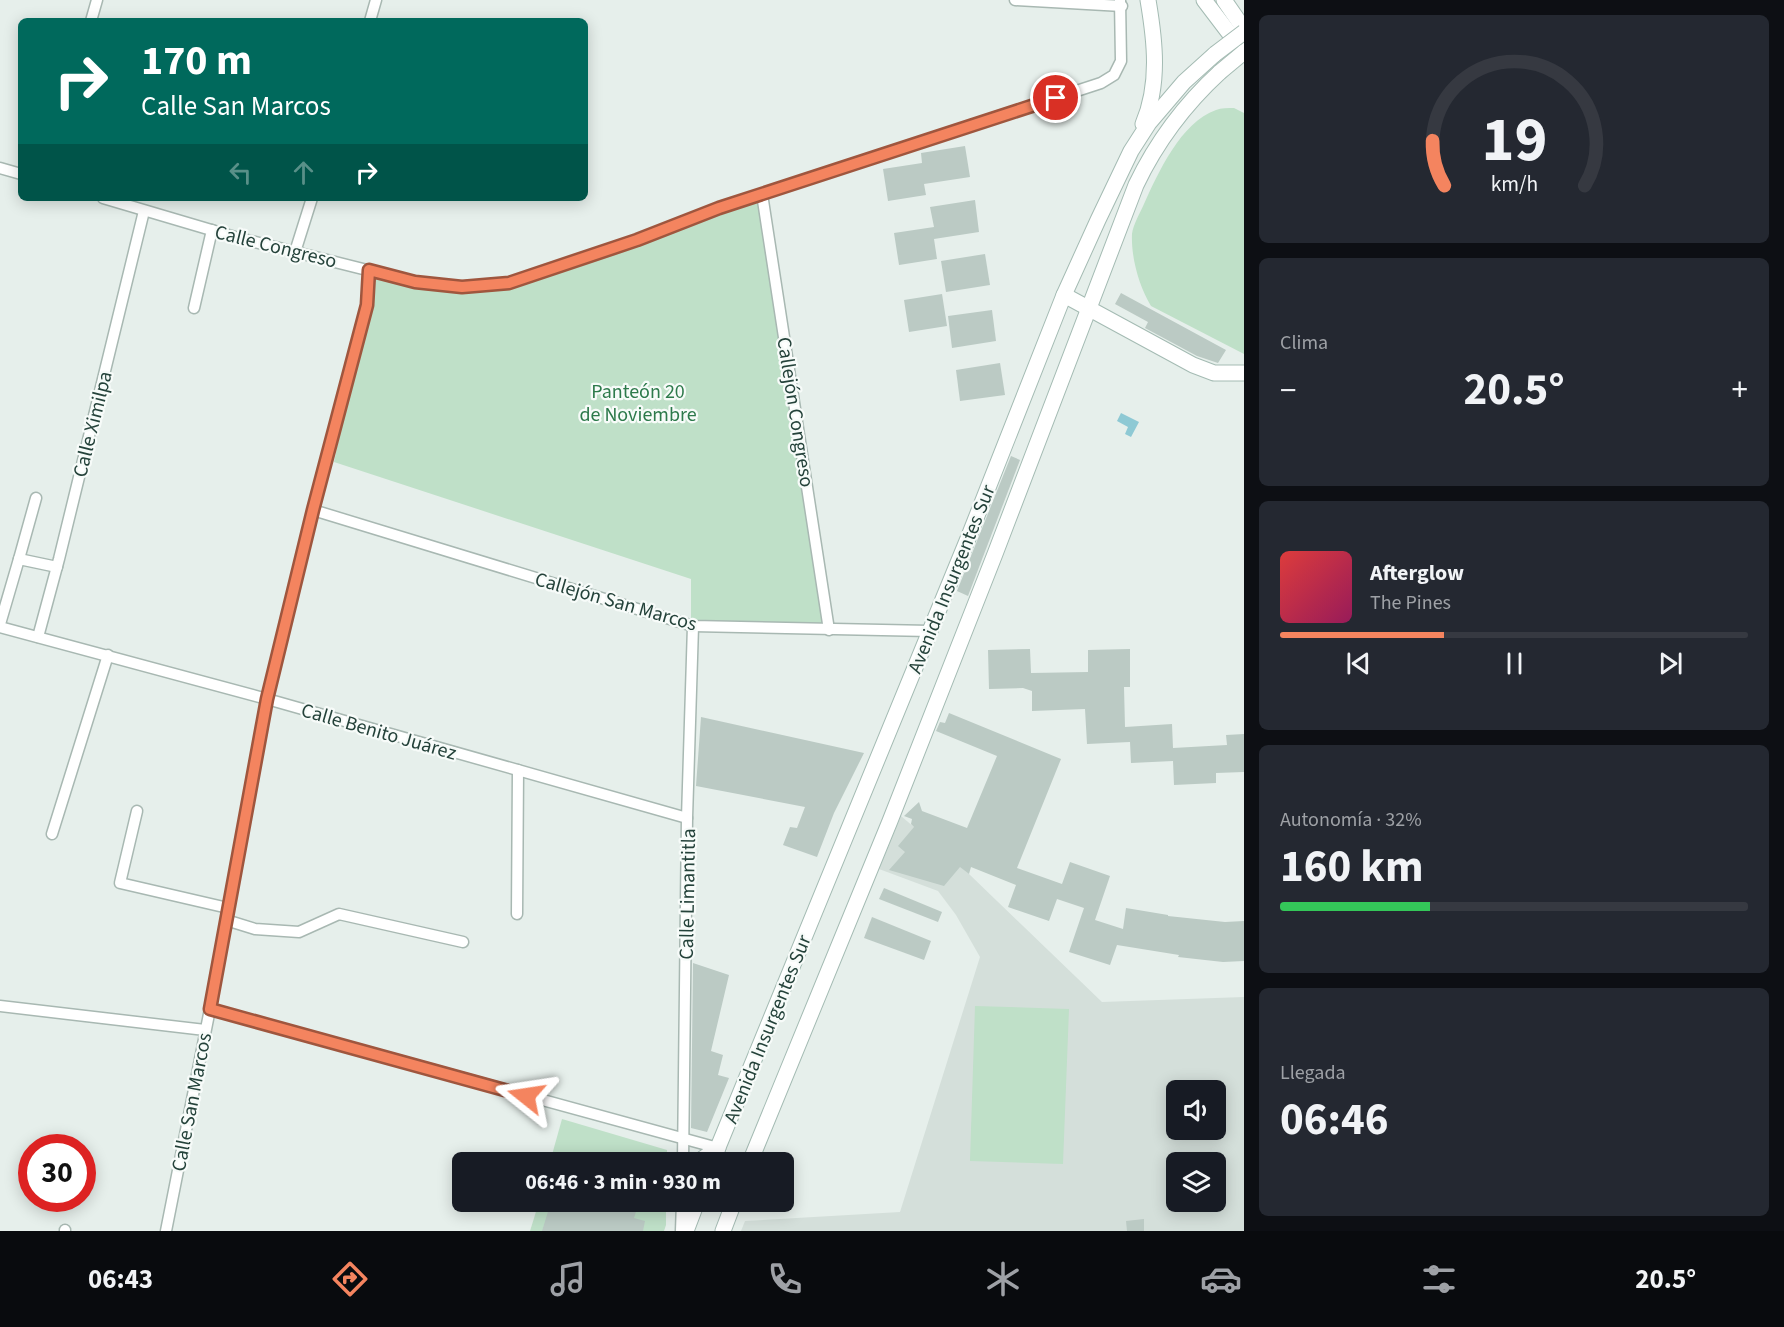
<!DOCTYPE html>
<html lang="es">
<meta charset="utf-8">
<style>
:root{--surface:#171b24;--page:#242831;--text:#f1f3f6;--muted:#9ea1a6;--line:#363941;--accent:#f4845f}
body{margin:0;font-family:"Source Sans 3",sans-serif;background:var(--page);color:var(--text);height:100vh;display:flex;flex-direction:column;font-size:22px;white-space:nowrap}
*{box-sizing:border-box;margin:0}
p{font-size:20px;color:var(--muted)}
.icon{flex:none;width:33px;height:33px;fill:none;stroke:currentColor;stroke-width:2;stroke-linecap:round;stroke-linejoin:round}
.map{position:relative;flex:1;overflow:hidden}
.panel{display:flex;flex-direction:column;gap:15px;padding:15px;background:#0d0f14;width:540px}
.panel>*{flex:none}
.hud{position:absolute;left:18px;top:18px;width:570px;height:183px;border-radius:9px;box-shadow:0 3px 15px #0003;background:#00695c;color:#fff;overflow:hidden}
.controls{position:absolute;left:1166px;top:1080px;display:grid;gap:12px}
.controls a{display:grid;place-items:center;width:60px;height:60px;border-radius:9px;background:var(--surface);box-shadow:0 3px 15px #0003;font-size:30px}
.speed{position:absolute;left:18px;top:1134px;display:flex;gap:12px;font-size:30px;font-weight:700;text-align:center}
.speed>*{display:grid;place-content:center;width:78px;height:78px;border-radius:50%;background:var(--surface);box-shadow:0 3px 15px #0003;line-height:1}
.speed .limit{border:9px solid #d22;background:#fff;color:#111}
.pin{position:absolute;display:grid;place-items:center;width:51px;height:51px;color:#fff;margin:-26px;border:3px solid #fff;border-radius:50%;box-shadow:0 2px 6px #0007}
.me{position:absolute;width:66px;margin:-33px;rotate:285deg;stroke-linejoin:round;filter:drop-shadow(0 0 4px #0008)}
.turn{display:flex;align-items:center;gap:21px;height:126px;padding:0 24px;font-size:27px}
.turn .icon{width:78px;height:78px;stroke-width:2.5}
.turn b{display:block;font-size:42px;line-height:51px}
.lanes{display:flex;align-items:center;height:57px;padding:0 24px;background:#0003;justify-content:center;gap:30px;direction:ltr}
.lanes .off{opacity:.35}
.big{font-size:45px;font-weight:700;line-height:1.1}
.panel .tile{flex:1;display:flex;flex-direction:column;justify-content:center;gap:9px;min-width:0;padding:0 21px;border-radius:9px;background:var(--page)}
.panel .dial{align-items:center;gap:0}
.dial svg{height:156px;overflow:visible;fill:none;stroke:var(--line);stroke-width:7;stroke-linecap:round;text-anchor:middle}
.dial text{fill:var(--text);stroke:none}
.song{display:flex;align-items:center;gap:18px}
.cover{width:72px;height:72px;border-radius:9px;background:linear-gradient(135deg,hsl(0 70% 55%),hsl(330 70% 35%))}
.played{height:6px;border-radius:3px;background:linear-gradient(90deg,var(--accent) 35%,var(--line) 35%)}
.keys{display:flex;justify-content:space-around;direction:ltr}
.heat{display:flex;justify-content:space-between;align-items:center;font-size:33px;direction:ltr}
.charge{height:9px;border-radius:4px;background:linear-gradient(90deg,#34c759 32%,var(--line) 0)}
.trip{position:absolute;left:452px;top:1152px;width:342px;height:60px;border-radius:9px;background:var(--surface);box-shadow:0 3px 15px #0003;font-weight:700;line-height:60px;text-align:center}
.dock{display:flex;height:96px;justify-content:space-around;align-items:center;background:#090b0e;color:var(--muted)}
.dock .icon{width:42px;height:42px}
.dock .selected{color:var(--accent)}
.dock b{font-size:27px;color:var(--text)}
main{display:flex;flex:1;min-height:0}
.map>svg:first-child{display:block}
.built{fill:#d4dfda;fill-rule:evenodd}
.green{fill:#bfe0c8}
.water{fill:#8ec9d4}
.building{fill:#bbcac4}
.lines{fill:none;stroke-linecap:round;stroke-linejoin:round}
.street-casing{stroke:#a8b8b2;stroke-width:13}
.secondary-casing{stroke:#a4bbb3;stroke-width:17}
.street{stroke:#fff;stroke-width:10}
.secondary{stroke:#fff;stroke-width:15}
.secondary-bridge-casing{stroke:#a4bbb3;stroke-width:17;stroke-linecap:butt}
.secondary-bridge{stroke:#fff;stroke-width:15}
.route-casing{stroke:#9f563e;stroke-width:15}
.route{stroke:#f4845f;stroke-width:10}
.labels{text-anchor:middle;stroke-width:4.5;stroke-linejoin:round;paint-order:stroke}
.street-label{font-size:20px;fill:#24423a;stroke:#f7fbf9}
.park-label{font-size:20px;fill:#2d7a4b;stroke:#f7fbf9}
</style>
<main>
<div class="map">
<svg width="1244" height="1231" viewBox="0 0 1244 1231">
<rect width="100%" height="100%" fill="#e6efeb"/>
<path class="built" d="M901,816L969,874L1102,1002L1244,997V1231H741L745,1221L900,1212L980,957L956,915L938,891L879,869ZM1176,1090H1215V1130H1176ZM1176,1162H1215V1202H1176Z"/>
<g class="green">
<path d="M1234,108L1244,113V354L1151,306C1139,286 1131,258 1132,234C1133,225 1140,213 1144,204C1158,173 1181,122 1216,110C1221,108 1228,108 1234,108Z"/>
<path d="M760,197L825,625L691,621V579L334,462L373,271L418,283L511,284Z"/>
<path d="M975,1006L1069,1009L1063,1164L970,1161Z"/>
<path d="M562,1119L667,1150V1162H550Z"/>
<path d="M539,1202H666V1225L664,1231H530Z"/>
</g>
<path class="water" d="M1121,413L1139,422L1131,437L1125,434L1128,427L1117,421Z"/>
<g class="building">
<path d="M965,146L970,177L924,184L926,195L888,201L883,169L922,163L921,153Z"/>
<path d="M975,200L979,232L934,239L937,259L899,265L894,233L934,227L930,207Z"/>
<path d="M985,254L990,285L946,292L941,261Z"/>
<path d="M1121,293L1226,350L1218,363L1197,356L1145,328L1148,322L1115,304Z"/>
<path d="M942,294L947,326L909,332L904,300Z"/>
<path d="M992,310L996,341L952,348L948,316Z"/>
<path d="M1000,363L1005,395L960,401L956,370Z"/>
<path d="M1011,456L1020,460L968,596L957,591Z"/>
<path d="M1030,649L1031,673L1088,672V650L1130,649V687H1124L1125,727L1172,724L1173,748L1227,745L1226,735L1244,734V772L1216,773V783L1174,785L1173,761L1131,763L1130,742L1087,744L1085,709L1032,711V691L1023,688L989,689L988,650Z"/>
<path d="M949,713L1061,759L1017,868L1062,884L1070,862L1110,876L1095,920L1123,929L1126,908L1168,915V916L1225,922L1244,921V961L1223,962L1178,957L1179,955L1117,945L1110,965L1069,952L1084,908L1057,899L1049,921L1008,907L1016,885L971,867L969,874L960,867L944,886L889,870L905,852L898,846L914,827L911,824L912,819L904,816L919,802L922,811L967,828L997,756L936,731L940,722L945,723Z"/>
<path d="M701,717L864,753L834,813L817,857L783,845L790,827L797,828L805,807L696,786Z"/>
<path d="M884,888L942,912L938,922L879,899Z"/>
<path d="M872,917L931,941L924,960L864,938Z"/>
<path d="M693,963L729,975L711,1051L723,1055L718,1075L729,1078L707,1132L691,1128Z"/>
<path d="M551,1202H639L634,1218L645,1221L643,1231H542Z"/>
<path d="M1144,1219V1231H1127L1126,1221Z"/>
</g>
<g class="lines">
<defs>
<g id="street">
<path d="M1015,0L1122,6"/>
<path d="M91,21L97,0"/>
<path d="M370,21L376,0"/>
<path d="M0,168L21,174"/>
<path d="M762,194L829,630"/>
<path d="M103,198L235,237L415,282L462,287L509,283L637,240L719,208L1101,83L1114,75L1121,61L1120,0"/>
<path d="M295,252L312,198"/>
<path d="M194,308L212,230"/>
<path d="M313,510L693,626L930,631"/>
<path d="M19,559L36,498"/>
<path d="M0,624L19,559L57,567"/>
<path d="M0,627L267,699L687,818"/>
<path d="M38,637L59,559L144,211"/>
<path d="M137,811L120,883L228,908"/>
<path d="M52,834L108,655"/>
<path d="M517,914L518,770"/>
<path d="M226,920L255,929L299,932L339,914L463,942"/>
<path d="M0,1006L205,1030"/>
<path d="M210,1009L718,1148"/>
<path d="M683,1162L687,818L693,626"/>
<path d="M65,1231V1230"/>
<path d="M166,1231L210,1009L267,699L313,510L367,305L369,270"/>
<path d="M681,1231L682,1202"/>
</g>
<g id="secondary">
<path d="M1204,0L1242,50"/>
<path d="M1224,0L1244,29"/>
<path d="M1143,124C1160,84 1155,41 1148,0"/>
<path d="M1064,295L1193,365L1214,373H1244"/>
<path d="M698,1162L718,1148"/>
<path d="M712,1162L969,536L1064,295L1098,220L1131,151L1149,123L1184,82L1215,54"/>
<path d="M750,1162L890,821L995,554L1136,185C1157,141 1184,105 1220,72"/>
<path d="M686,1231L697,1202"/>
<path d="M723,1231L734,1202"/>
</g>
</defs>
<use href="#street" class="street-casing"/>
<use href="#secondary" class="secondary-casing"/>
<use href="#street" class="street"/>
<use href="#secondary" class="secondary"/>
<defs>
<g id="secondary-bridge">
<path d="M1215,54L1244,32"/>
<path d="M1220,72L1244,52"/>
</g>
</defs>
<use href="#secondary-bridge" class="secondary-bridge-casing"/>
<use href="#secondary-bridge" class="secondary-bridge"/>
</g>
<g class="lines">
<defs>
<path id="route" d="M526,1096L210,1009L267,699L313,510L367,305L369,270L415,282L462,287L509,283L637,240L719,208L1056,98"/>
</defs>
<use href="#route" class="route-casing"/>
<use href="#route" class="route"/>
</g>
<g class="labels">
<g class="street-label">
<text transform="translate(276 246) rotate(14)" y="7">Calle Congreso</text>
<text transform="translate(796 412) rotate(81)" y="7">Callejón Congreso</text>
<text transform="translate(92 424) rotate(-76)" y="7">Calle Ximilpa</text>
<text transform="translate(951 579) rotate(-68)" y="7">Avenida Insurgentes Sur</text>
<text transform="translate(616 601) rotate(16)" y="7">Callejón San Marcos</text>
<text transform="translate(379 731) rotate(16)" y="7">Calle Benito Juárez</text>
<text transform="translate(687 894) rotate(-89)" y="7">Calle Limantitla</text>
<text transform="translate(767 1029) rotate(-68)" y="7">Avenida Insurgentes Sur</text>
<text transform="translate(191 1102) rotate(-79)" y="7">Calle San Marcos</text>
</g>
<g class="park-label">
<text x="638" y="398">Panteón 20<tspan x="638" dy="23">de Noviembre</tspan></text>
</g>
</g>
</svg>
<div class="controls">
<a><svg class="icon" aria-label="sound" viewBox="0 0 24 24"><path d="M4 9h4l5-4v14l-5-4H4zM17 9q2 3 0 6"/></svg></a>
<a><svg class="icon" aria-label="layers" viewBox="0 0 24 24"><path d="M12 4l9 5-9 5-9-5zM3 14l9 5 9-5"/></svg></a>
</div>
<div class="speed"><div class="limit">30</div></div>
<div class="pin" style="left:1056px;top:98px;background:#d93025"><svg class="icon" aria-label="arrive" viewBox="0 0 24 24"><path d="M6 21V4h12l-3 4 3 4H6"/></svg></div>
<svg class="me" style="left:526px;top:1096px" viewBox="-20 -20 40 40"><path d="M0-17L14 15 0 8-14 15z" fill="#f4845f" stroke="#fff" stroke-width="4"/></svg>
<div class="trip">06:46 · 3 min · 930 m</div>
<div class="hud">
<div class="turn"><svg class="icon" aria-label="right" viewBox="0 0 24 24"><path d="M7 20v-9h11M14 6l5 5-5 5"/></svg><div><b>170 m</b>Calle San Marcos</div></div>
<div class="lanes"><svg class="icon off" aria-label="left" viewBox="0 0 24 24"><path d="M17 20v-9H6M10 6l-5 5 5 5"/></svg><svg class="icon off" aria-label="ahead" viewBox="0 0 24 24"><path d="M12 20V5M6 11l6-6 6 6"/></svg><svg class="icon" aria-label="right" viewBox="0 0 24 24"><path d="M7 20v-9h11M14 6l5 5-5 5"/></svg></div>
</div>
</div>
<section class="panel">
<div class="tile dial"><svg viewBox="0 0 100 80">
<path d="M14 69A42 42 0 1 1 86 69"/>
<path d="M14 69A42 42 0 0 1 8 46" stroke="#f4845f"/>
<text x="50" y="56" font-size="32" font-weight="700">19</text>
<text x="50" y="72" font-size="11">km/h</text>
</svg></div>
<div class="tile"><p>Clima</p>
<div class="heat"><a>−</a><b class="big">20.5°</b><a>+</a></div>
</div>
<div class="tile">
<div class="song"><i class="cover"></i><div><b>Afterglow</b><p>The Pines</p></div></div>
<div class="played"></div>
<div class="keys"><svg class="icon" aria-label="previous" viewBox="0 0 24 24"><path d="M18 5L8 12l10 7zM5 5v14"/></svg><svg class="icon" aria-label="pause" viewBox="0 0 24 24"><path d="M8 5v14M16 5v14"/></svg><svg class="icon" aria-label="next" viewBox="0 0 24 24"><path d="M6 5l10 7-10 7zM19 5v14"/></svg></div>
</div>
<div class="tile"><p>Autonomía · 32%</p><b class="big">160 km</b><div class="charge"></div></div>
<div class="tile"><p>Llegada</p><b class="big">06:46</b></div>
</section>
</main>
<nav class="dock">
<b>06:43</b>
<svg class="icon selected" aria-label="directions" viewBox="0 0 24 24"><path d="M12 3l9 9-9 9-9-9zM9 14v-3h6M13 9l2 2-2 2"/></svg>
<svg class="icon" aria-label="music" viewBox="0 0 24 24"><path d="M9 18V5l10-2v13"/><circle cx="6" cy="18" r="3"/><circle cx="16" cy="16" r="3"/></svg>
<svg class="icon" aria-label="phone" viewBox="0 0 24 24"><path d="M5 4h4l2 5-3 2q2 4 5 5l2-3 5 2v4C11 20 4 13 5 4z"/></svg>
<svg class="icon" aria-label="climate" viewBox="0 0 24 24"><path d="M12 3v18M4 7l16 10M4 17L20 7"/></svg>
<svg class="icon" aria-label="car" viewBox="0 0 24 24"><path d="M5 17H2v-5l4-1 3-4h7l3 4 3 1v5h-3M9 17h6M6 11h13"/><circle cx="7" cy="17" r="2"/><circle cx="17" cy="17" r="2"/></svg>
<svg class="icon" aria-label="filters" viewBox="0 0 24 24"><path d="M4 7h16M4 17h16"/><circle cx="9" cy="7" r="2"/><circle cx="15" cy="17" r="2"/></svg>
<b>20.5°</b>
</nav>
